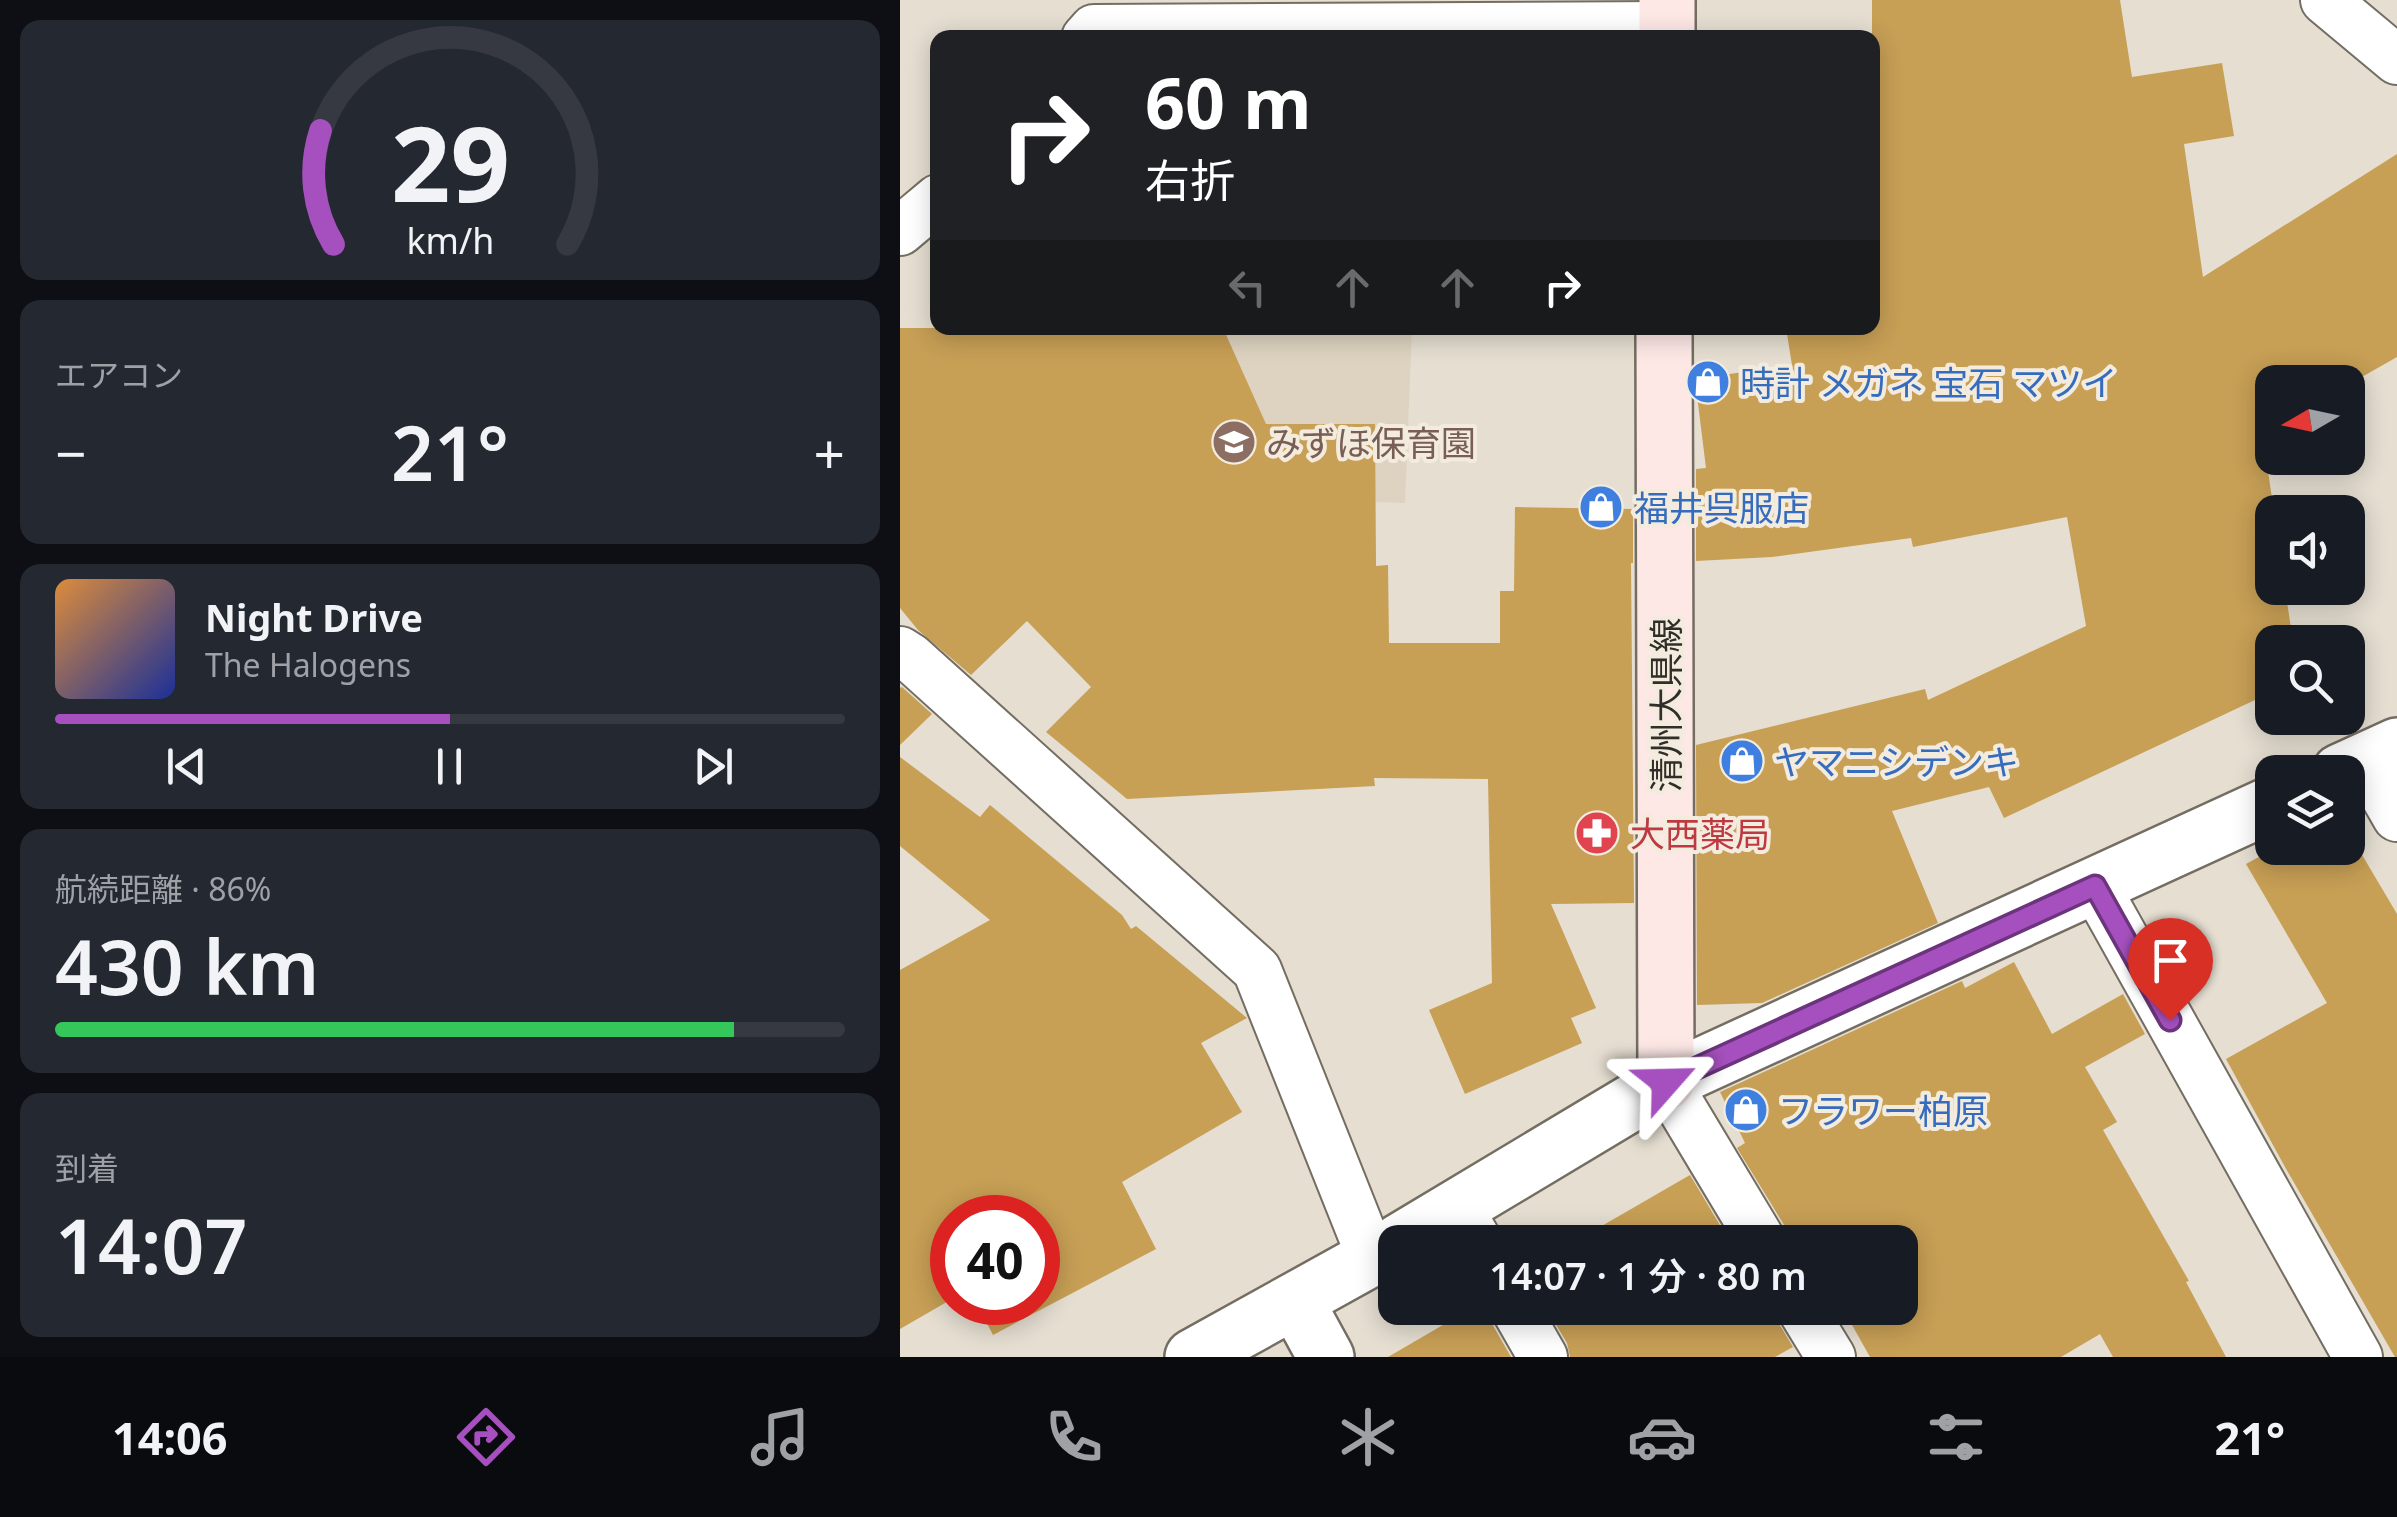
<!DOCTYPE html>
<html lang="ja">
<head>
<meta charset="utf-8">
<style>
  :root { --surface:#171b24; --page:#242831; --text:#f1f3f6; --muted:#9ea1a6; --line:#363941; --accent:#a550be }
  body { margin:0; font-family:"Noto Sans","Noto Sans JP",sans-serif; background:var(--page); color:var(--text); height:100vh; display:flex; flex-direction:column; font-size:38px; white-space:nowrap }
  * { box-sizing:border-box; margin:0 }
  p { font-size:32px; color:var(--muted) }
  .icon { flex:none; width:55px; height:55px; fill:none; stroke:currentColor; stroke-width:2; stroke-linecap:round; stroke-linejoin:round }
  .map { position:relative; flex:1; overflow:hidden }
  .side { display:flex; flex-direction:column; gap:20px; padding:20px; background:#0d0f14; width:900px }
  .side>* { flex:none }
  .banner { position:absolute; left:30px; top:30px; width:950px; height:305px; border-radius:20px; box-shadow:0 5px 25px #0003; background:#202124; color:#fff; overflow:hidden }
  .needle { width:65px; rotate:261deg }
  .fabs { position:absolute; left:1355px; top:365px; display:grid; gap:20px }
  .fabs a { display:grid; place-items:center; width:110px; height:110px; border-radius:20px; background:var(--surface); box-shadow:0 5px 25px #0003; font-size:50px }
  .speed { position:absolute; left:30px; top:1195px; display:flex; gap:20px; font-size:50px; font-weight:700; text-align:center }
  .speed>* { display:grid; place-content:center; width:130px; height:130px; border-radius:50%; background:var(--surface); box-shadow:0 5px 25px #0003; line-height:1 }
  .speed .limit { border:15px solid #d22; background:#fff; color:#111 }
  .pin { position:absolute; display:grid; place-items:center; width:85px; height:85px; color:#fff; margin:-102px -42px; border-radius:50% 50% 50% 0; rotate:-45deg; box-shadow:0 0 10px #0007 }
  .pin .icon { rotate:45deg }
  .me { position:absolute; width:110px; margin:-55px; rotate:65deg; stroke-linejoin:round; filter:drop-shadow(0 0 8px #0008) }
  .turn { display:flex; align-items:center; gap:35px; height:210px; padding:0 50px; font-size:45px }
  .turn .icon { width:130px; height:130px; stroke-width:2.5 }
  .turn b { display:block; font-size:70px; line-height:85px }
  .lanes { display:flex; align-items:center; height:95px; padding:0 50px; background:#0003; justify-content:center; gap:50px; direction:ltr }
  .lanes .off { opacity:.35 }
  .big { font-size:75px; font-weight:600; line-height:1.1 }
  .side .card { flex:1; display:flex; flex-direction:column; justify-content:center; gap:15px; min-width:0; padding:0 35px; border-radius:20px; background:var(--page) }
  .side .dial { align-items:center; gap:0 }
  .dial svg { height:260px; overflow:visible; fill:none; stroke:var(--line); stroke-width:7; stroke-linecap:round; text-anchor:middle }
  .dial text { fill:var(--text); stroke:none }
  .song { display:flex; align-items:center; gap:30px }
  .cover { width:120px; height:120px; border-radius:15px; background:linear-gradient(135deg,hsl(30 70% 55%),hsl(230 70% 35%)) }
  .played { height:10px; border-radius:5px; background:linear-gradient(90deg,var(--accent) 50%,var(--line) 50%) }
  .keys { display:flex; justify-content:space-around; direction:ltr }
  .heat { display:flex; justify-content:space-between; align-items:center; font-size:55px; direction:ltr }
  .charge { height:15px; border-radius:8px; background:linear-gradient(90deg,#34c759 86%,var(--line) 0) }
  .trip { position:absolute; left:478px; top:1225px; width:540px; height:100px; border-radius:20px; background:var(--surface); box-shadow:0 5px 25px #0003; font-weight:600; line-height:100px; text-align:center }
  .tab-bar { display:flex; height:160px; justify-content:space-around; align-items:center; background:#090b0e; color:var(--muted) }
  .tab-bar .icon { width:70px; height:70px }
  .tab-bar .current { color:var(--accent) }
  .tab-bar b { font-size:45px; color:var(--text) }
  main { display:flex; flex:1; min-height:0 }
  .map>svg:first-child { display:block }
  .built { fill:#ded3c0 }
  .building { fill:#c79f55 }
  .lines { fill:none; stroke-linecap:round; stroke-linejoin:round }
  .minor-casing { stroke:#746d62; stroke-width:52 }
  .tertiary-casing { stroke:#746d62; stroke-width:60 }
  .secondary-casing { stroke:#746d62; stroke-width:60 }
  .minor { stroke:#fff; stroke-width:48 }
  .tertiary { stroke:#fff; stroke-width:55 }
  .secondary { stroke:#fde8e6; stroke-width:55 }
  .route-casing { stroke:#6b347c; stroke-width:25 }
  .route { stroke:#a550be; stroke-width:18 }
  .labels { text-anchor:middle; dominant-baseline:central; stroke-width:8; stroke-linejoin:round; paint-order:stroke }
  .shop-label { font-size:35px; fill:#366cbe; stroke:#f2ebde; text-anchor:start }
  .education-label { font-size:35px; fill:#785e54; stroke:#f2ebde; text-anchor:start }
  .street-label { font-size:35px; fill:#312e29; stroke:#f2ebde }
  .health-label { font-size:35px; fill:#be3a42; stroke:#f2ebde; text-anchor:start }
</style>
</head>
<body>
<main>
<section class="side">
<div class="card dial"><svg viewBox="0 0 100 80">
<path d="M14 69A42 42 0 1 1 86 69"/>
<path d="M14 69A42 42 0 0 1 10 34" stroke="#a550be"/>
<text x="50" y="56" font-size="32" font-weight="700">29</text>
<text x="50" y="72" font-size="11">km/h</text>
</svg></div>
<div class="card"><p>エアコン</p>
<div class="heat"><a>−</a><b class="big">21°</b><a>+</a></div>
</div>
<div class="card">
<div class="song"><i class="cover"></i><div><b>Night Drive</b><p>The Halogens</p></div></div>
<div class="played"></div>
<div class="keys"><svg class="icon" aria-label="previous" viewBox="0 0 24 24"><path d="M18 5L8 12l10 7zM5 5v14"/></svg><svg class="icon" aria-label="pause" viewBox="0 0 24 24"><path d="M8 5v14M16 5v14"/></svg><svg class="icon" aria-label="next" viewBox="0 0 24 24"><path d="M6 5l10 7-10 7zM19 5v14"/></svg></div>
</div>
<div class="card"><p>航続距離 · 86%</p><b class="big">430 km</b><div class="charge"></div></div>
<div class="card"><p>到着</p><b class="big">14:07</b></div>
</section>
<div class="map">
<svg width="1497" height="1357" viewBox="0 0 1497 1357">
  <rect width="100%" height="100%" fill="#e5ded1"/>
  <path class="built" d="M243,328H512L505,503L306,496Z"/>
  <path class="building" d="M972,0H1220L1232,77L1322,63L1334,136L1284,144L1303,277L1497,154V357L1453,382H1355L1374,512L1372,588H1385L1393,642H1372V692L1104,818L1089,787L992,811L1038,923L862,1003L797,1005L796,745L1025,689L1028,700L1186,626L1167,517L1013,547L1011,538L872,557L796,561V469L806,468L795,379L892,365L886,328H972Z
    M0,328H323L366,424H475L476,566L488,565L489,643H600V591H614L615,507L733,509V563H731L734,903L651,904L696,1008L671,1018L682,1043L565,1094L529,1010L592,983L588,779L474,778L475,786L227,799L146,732L191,687L127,621L71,675L18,630L0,608Z
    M2,687L32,714L0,745V688Z
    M0,757L80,817L90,805L222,915L231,929L236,926L347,1018L301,1043L342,1112L222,1182L256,1249L93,1335L76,1302H138V1218H52V1299L0,1329V970L90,920L0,846Z
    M1375,848H1458L1497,914V1357H1495L1385,1167L1326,1059L1427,1003L1346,864Z
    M1114,962L1152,1034L1223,994L1245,1034L1185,1067L1217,1122L1203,1130L1289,1281L1286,1282L1326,1357H1213L1200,1334L1161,1357H970L947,1316L941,1320L933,1308H1000V1242H889L886,1228L837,1148L845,1143L820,1092L1062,981L1065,988Z
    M790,1175L830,1242H674Z
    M572,1308H588L591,1322L611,1357H488Z
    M646,1308H874L878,1322L893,1347L875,1357H670L667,1343Z"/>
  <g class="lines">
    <defs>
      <path id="minor" d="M1425,0L1497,60
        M186,38L194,29L767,26
        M0,231L38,199
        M0,651L11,658L357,970L472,1259
        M1465,761L1497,817
        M1195,886L1458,1357
        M766,1082L862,1242
        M558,1208L578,1242
        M615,1308L643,1357
        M901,1308L931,1357"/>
      <path id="tertiary" d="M1440,772L1497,746
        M499,1242L766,1082L1372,804
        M396,1302L426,1357
        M293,1357L495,1245"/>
      <path id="secondary" d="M767,38V0
        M764,328L766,1082"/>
    </defs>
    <use href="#minor" class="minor-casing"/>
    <use href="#tertiary" class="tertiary-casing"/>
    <use href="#secondary" class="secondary-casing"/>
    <use href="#minor" class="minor"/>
    <use href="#tertiary" class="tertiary"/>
    <use href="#secondary" class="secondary"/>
  </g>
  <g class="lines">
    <defs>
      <path id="route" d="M766,1082L1195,886L1270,1020"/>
    </defs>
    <use href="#route" class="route-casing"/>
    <use href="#route" class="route"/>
  </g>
  <defs>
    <symbol id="shop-disc" viewBox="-11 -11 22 22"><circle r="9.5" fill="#3f7fe0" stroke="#f2ebde"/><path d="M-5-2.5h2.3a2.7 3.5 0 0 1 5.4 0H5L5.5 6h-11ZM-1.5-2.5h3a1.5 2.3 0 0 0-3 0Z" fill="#fff"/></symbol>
    <symbol id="school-disc" viewBox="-11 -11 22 22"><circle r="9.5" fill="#8d6e63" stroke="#f2ebde"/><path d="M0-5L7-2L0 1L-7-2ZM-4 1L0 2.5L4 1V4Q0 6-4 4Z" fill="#fff"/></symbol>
    <symbol id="pharmacy-disc" viewBox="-11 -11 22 22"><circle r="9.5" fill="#e0444e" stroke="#f2ebde"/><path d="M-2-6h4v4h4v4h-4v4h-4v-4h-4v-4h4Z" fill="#fff"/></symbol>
  </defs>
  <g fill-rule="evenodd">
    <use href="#shop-disc" x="783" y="357" width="50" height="50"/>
    <use href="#school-disc" x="309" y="417" width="50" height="50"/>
    <use href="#shop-disc" x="676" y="482" width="50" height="50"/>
    <use href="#shop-disc" x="817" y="736" width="50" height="50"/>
    <use href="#pharmacy-disc" x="672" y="808" width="50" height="50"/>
    <use href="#shop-disc" x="821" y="1085" width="50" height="50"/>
  </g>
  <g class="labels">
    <g class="shop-label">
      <text x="840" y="382">時計 メガネ 宝石 マツイ</text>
      <text x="734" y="507">福井呉服店</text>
      <text x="874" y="761">ヤマニシデンキ</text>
      <text x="878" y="1110">フラワー柏原</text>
    </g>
    <g class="education-label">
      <text x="366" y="442">みずほ保育園</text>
    </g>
    <g class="street-label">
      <text transform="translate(765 705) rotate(-90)">清州大県線</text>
    </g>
    <g class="health-label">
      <text x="730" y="833">大西薬局</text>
    </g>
  </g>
</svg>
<div class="fabs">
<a><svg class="needle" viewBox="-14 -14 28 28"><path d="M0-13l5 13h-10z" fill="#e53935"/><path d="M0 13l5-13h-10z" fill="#9ea1a6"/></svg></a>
<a><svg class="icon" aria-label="sound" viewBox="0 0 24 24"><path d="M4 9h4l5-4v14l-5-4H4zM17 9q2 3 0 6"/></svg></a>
<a><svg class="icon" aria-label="search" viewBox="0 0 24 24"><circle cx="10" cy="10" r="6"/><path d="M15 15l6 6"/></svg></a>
<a><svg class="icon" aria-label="layers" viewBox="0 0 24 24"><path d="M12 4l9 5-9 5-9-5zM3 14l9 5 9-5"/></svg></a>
</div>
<div class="speed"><div class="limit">40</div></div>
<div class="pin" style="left:1270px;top:1020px;background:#d93025"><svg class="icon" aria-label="arrive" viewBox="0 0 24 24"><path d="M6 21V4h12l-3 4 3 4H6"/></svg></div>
<svg class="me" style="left:766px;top:1082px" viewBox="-20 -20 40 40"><path d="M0-17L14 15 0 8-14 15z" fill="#a550be" stroke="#fff" stroke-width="4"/></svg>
<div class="trip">14:07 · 1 分 · 80 m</div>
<div class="banner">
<div class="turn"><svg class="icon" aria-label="right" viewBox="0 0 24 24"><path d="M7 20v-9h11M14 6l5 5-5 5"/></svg><div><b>60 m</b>右折</div></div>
<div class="lanes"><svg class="icon off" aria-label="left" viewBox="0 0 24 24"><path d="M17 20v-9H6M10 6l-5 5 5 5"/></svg><svg class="icon off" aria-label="ahead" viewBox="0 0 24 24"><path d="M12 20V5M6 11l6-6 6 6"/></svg><svg class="icon off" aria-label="ahead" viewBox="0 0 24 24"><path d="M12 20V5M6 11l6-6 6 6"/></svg><svg class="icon" aria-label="right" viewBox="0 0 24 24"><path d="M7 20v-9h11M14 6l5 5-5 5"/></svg></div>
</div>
</div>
</main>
<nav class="tab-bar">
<b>14:06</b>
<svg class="icon current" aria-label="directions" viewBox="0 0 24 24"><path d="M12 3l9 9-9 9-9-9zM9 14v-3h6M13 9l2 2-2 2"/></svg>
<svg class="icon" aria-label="music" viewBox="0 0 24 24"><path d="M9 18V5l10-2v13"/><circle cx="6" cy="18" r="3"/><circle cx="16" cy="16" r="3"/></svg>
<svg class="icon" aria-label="phone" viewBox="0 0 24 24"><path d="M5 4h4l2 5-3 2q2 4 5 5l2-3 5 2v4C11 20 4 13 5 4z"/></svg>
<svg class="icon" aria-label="climate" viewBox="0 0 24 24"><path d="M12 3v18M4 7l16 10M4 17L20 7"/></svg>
<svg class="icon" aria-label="car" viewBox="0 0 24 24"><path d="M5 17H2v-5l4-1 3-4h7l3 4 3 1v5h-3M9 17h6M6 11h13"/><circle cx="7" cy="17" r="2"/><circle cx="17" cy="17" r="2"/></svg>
<svg class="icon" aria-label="filters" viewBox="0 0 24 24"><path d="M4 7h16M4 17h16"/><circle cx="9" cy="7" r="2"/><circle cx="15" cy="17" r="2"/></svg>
<b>21°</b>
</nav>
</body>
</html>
